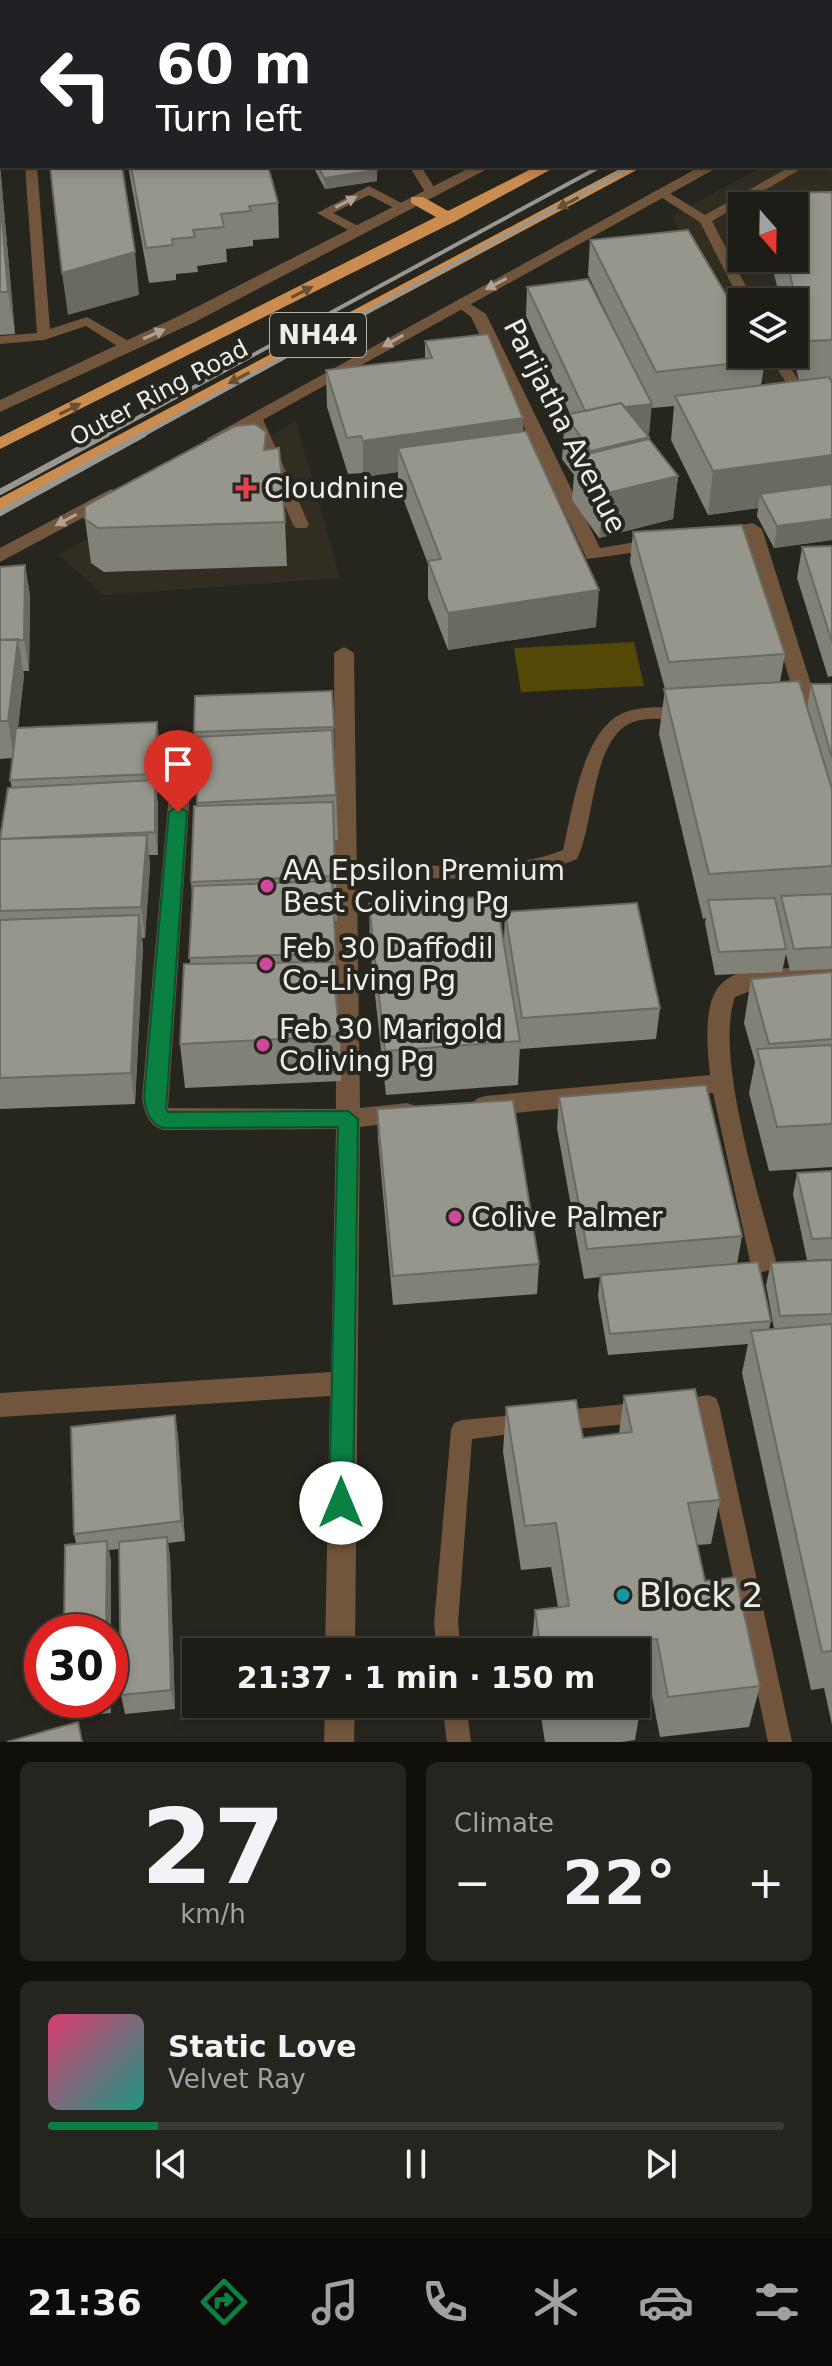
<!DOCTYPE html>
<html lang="en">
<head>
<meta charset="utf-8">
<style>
  :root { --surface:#1d1c16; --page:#25251f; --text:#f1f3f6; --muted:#a0a1a1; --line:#3b3a35; --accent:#0b8043 }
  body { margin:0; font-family:"DejaVu Sans",sans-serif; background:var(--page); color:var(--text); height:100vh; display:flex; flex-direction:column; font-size:30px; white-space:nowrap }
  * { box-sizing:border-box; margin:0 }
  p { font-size:26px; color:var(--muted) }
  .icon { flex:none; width:44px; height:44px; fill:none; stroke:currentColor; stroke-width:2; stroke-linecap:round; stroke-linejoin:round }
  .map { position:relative; height:1742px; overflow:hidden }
  .panel { display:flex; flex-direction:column; gap:20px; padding:20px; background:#100f0c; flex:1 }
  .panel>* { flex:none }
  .top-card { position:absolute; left:0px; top:0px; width:832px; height:168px; box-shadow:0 4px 12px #0003,0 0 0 2px var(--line); background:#202124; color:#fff; overflow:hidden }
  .needle { width:52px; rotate:160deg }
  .controls { position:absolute; left:728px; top:192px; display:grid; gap:16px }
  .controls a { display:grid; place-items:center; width:80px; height:80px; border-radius:0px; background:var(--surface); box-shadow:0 4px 12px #0003,0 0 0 2px var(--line); font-size:40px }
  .speed { position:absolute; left:24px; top:1614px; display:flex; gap:16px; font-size:40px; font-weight:700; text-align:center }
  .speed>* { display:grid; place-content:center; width:104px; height:104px; border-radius:50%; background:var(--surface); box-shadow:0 4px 12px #0003,0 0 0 2px var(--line); line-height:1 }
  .speed .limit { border:12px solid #d22; background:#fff; color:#111 }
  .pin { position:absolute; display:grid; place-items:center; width:68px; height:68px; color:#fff; margin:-82px -34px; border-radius:50% 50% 50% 0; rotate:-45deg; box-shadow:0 0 8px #0007 }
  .pin .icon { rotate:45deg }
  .me { position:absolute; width:88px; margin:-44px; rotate:0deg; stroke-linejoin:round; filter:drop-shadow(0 0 6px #0008) }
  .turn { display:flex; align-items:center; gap:28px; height:168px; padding:0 24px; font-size:36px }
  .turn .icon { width:104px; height:104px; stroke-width:2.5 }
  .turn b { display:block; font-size:56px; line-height:68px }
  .big { font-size:60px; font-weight:800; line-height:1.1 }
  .panel .tile { flex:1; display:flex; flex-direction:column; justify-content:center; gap:12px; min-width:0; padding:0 28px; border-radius:12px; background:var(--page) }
  .panel .dial { align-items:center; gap:0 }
  .dial b { font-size:104px; line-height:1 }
  .song { display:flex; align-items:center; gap:24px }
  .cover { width:96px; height:96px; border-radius:12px; background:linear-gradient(135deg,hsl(340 70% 55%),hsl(170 70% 35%)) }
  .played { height:8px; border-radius:4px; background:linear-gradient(90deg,var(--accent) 15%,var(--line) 15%) }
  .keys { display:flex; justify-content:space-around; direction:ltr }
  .heat { display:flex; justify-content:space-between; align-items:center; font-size:44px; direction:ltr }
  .panel .tiles { flex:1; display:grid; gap:20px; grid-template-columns:1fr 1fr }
  .tile:last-child { grid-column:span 2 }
  .trip { position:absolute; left:182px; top:1638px; width:468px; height:80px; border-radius:0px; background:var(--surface); box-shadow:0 4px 12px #0003,0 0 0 2px var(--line); font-weight:800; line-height:80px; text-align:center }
  .tab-bar { display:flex; height:128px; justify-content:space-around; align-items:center; background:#0c0b09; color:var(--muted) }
  .tab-bar .icon { width:56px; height:56px }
  .tab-bar .active { color:var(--accent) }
  .tab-bar b { font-size:36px; color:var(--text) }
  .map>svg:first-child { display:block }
  .built { fill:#312e21; fill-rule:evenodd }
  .green { fill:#534807 }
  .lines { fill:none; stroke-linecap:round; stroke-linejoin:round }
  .service { fill:#71553c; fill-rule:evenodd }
  .minor { fill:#71553c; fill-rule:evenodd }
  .tertiary { fill:#71553c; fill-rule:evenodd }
  .trunk { fill:#cb8c4f; fill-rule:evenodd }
  .rail-far1 { stroke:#979690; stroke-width:4 }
  .rail { stroke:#979690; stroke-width:6 }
  .wall { fill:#828178 }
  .shaded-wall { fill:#6a6962 }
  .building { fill:#97968c; stroke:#6a6962; stroke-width:2 }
  .oneway { fill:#b0a192 }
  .oneway2 { fill:#694f32 }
  .route { fill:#0b8043; stroke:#07532c; stroke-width:2 }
  .health-dot { fill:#e0444e; stroke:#27261e; stroke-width:3 }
  .hotel-dot { fill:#d1479c; stroke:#27261e; stroke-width:3 }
  .culture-dot { fill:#0f9aa8; stroke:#27261e; stroke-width:3 }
  .labels { text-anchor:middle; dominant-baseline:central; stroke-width:8; stroke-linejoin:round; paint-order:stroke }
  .far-street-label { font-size:24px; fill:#eeede8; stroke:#27261e }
  .shield { fill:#27261e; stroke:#b2b1ab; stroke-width:2 }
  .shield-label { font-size:26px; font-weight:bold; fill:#eeede8 }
  .street-label { font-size:28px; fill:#eeede8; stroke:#27261e }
  .poi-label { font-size:28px; fill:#eeede8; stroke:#27261e; text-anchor:start }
  .near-poi-label { font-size:34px; fill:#eeede8; stroke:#27261e; text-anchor:start }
</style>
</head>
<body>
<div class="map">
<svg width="832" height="1742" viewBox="0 0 832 1742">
  <rect width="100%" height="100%" fill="#27261e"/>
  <path class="built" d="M832,128V421L788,424L749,354H794V302H742V341L672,216L763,166H830ZM742,206H794V258H742Z
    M296,421L340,578L104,595L59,555Z"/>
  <path class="green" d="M634,642L644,686L521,692L514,648Z"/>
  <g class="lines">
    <path class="service" d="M0,107L2,108V117L0,116Z
      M832,143V152L830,153V144Z
      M25,166H37L50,329L87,317L132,343V349H122L86,326L44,340L0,344V336L37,333Z
      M409,166H421L437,192L435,195H427Z
      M791,166H806L712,221L754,302H742V305L700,222L656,194L666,191L705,215Z
      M369,186L409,207L398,210L369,195L333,213L362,228V234L357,235L317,213Z
      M768,354H782L802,386L832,397V406L792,392Z
      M255,413L262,417L309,525L306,528H296L293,525L248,417Z
      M684,707L690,709L692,713L690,717C672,722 651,715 633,722C591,738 595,824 577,859C507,888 421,876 346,876L337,870L346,864C408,863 506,874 563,850C572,812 582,733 621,714C640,705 664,708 684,707Z
      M708,1395L716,1398L719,1405L792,1742H768L699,1416L675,1419L667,1416L664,1409L667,1402Z
      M646,1402L654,1405L657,1412L654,1419L646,1422L556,1431L548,1428L545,1421L548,1414L556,1411Z
      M526,1414L534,1417L537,1424L534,1431L472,1439L458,1623L461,1652H437L434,1623L451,1430L454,1423L462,1420Z
      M442,1704H466L471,1742H447Z"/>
    <path class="minor" d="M779,0H797L799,2H781Z
      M461,298L486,314L600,548L660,538L669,544L667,548L587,559L471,317L453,303Z
      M753,523L762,529L815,697L832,696V710L807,711L797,704L746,536L714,541L705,535L714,529Z
      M344,647L354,653L360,1108L407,1103L416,1106L419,1113L416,1120L360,1127L355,1652H325L330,1396L0,1417V1393L331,1372L336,1129L163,1130C148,1125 144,1112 142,1097L173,749L183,742L193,749L168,1108L336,1109L334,653Z
      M832,968V986L760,987L735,997C714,1056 760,1198 776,1261L772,1269L763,1272L754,1269L750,1261L713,1093L485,1116L476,1113L473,1106L476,1099L485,1096L710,1075C697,958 732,969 832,968Z
      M325,1704H355L354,1742H324Z"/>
    <path class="tertiary" d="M473,166H493L195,322L0,412V400L183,314Z
      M701,166H720L221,443L215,444L206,439Z
      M111,489L118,491V499L0,562V548Z"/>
    <path class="trunk" d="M830,14H832L830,23Z
      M537,166H557L456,221L0,449V437L436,217L411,203V197H423L448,211Z
      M625,166H644L0,511V498Z"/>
    <path class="rail-far1" d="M104,436L601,166
      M141,436L632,166"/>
    <path class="rail" d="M0,492L107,434
      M0,513L144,434"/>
  </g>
  <path class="wall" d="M0,0H31V2H2V49H0Z
    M0,165L15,334L0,335Z
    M128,166H268L278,203L279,238L253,240V246L226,249L227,262L197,266L198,272L176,274V280L149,283Z
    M314,166H374L377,170V181L325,189L315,170Z
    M832,192V540L774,548L757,516L758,508L708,515L671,440L674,406L652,408L651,406L649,434H646L648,439L678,476L673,519L599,538L572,500L574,475L562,459L565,415L570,414L526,316L527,287L625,351L588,275L590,240L765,360L761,386L799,381L793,354L794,302H781L770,258H794V206H768L770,193Z
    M425,341L523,418V431L596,627L448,650L428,598V564L398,485V472L363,477L362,473L348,474L327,407L326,370L425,359Z
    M267,449L285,522L287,566L104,572L91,563L85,519Z
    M633,532L785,654L780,682L807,708L811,684H832V969L790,971L786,954L782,972L715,975L705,923L706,918L703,919L659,734L665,689L630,562Z
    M832,546V676L828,677L797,578L802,547Z
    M25,565L30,596L29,671H23L24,676L18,728L160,745L157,797L158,855H149L150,866L145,938H142L143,946L135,1104L0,1109V839L12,788L10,780L13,758L0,759V567Z
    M332,691L338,840H335L337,921H334L337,997H336L340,1036L341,1081L185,1088L180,1044L190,964L192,895L191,882L197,806L196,753L194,732Z
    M369,904L504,941L505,912L660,1008L656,1039L520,1049V1045L518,1085L386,1095L370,949Z
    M832,972V1167L769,1171L749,1093L755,1062L744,1023L751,979Z
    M559,1097L742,1236L737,1264L771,1321L769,1329H774L766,1285L771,1263L832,1260V1725L824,1688L811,1690L742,1373L748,1344L608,1355L598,1296L600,1277L584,1279L557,1128Z
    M377,1109L539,1264L537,1294L393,1305L378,1139Z
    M832,1171V1259L807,1260L793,1194L797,1173Z
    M624,1396L720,1500L711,1544L697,1545L705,1581L760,1686L749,1727L660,1737L649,1681L638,1682L642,1700L635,1740L622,1742H545L539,1704H636V1652H531L535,1610L558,1607L551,1567L521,1570L503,1452L506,1407L583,1438L619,1434Z
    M175,1415L178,1436L185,1541L168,1543L170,1557L175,1709L125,1714L121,1695L119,1549L109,1550L111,1561V1713L68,1717L63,1700H110L74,1534Z"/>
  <path class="shaded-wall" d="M162,0H290V2H162Z
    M396,0H609L590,2H375Z
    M654,0H703L702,2H654Z
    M0,165L15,334L8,292L0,195Z
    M377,170V181L325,189L324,178Z
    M135,252L139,295L68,315L62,273Z
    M652,404L649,434L584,442L586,412Z
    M523,418L522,455L398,448V472L363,477V441Z
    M649,437L645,481L589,476L591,451Z
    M832,455V498L760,494L758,508L708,515L713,471Z
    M678,476L673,519L599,538L603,494Z
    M832,519V540L774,548L777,526Z
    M25,565L30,596L29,671L24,640Z
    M599,590L596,627L448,650V613Z
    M18,639L24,676L14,758L8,721Z
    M157,722L160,745L157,797L155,774Z
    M155,780L158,803V855L155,832Z
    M147,835L150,866L145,938L141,907Z
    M139,915L143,946L135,1104L131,1073Z
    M175,1415L178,1436L185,1541L181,1521Z
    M167,1537L170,1557L175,1709L171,1690Z
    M107,1541L111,1561V1713L108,1700H110V1632H106Z"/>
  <path class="building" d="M0,0H27L26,2H2Z
    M292,0H396L375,2H293Z
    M50,166H122L135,252L62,273Z
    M131,166H268L278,203L249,206L251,211L221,214L224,227L193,230L195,237L172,239L173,245L146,248Z
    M318,166H374L377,170L324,178Z
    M832,192V340L806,341L786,258H794V206H773L770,193Z
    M0,195L8,292H0Z
    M688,230L742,322V354H761L765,360L656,372L590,240Z
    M588,279L652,404L625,407L621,403L585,411L527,287Z
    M488,334L523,418L363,441L361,436L347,438L326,370L432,358L425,341Z
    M829,377L832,382V455L713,471L675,396Z
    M621,403L649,437L591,451L565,415Z
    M255,424L266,432L264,450L279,448L285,522L98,528L85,519V506L235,426Z
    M526,431L599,590L448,613L428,561L441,559L398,448Z
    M649,439L678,476L603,494L575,457Z
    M832,484V519L777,526L760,494Z
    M742,525L785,654L669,662L633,532Z
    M832,546V642L802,547Z
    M25,565L24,640H0V567Z
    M18,639L8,721H0V640Z
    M799,681L832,789V866L709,874L664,689Z
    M811,684H832V758Z
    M332,691L334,727L194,732L195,696Z
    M157,722L155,774L10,780L16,728Z
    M332,730L336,795L197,803L196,737Z
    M155,780V832L0,839L8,788Z
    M333,802L335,876L191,882L194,806Z
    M147,835L141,907L0,911V839Z
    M332,881L336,953L189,958L193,886Z
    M832,894V947L794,949L781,896Z
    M496,896L520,1041L385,1051L369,904Z
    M775,898L786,949L719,952L708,900Z
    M637,903L660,1008L522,1018L505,912Z
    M139,915L131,1073L0,1078V920Z
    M332,962L340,1036L180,1044L184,964Z
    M832,972V1039L769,1044L751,979Z
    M832,1045V1124L777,1127L757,1049Z
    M706,1085L742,1236L587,1249L559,1097Z
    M513,1100L539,1264L393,1276L377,1109Z
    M832,1171V1238L812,1239L797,1173Z
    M832,1260V1314L780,1316L771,1263Z
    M758,1262L771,1321L610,1334L600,1275Z
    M832,1324V1651L822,1652L751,1331Z
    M695,1389L720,1500L688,1503L705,1581L736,1577L760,1686L668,1697L657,1639L631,1642L633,1652H541L535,1610L569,1606L556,1523L525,1526L506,1407L576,1400L583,1438L632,1432L624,1396Z
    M175,1415L181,1521L74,1534L71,1427Z
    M167,1537L171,1690L121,1695L119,1542Z
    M107,1541L106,1632H64L65,1545Z
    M636,1669L642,1700H636Z
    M549,1704H604L550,1710Z
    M78,1722L82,1742H7Z"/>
  <defs><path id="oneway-solid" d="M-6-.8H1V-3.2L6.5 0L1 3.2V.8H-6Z" transform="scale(2)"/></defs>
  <g class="oneway">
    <use href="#oneway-solid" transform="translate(346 202) rotate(-27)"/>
    <use href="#oneway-solid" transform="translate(496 284) rotate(152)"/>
    <use href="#oneway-solid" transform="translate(154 334) rotate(-24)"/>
    <use href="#oneway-solid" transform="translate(393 341) rotate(151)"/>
    <use href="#oneway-solid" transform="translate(66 520) rotate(152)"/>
  </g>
  <g class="oneway2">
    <use href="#oneway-solid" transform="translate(568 203) rotate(152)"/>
    <use href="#oneway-solid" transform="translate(302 292) rotate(-27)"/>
    <use href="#oneway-solid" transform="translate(239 378) rotate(152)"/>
    <use href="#oneway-solid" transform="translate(70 409) rotate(-27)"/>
  </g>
  <path class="route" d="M178,806L187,812L166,1109L168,1112L348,1111L358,1119L353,1503L349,1510L341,1513L333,1510L329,1503L338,1127L163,1128C149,1123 146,1111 144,1097L169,812Z"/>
  <path class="health-dot" d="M242 476h8v8h8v8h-8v8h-8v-8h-8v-8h8z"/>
  <g class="hotel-dot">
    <circle cx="267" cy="886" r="8"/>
    <circle cx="266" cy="964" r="8"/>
    <circle cx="263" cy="1045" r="8"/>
    <circle cx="455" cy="1217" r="8"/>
  </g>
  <circle class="culture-dot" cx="623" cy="1595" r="8"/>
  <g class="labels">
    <g class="far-street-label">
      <text transform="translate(159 393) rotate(-28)">Outer Ring Road</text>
    </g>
    <rect class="shield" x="270" y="313" width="96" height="44" rx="6"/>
    <g class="shield-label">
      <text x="318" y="335">NH44</text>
    </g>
    <g class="street-label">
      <text transform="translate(565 426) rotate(63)">Parijatha Avenue</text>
    </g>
    <g class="poi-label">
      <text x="264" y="488">Cloudnine</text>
      <text x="283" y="870">AA Epsilon Premium<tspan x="283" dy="32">Best Coliving Pg</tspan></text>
      <text x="282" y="948">Feb 30 Daffodil<tspan x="282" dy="32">Co-Living Pg</tspan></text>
      <text x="279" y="1029">Feb 30 Marigold<tspan x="279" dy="32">Coliving Pg</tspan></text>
      <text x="471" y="1217">Colive Palmer</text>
    </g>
    <g class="near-poi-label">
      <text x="639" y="1595">Block 2</text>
    </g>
  </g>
</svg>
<div class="controls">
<a><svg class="needle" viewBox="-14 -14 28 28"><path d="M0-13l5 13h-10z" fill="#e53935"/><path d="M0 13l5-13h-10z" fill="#a0a1a1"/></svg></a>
<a><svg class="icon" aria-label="layers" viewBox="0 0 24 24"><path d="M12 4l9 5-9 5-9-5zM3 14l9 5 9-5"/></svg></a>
</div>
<div class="speed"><div class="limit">30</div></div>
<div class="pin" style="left:178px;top:812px;background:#d93025"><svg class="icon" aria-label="arrive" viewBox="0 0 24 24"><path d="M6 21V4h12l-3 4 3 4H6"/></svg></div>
<svg class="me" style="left:341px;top:1503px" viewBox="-20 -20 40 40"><circle r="19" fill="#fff"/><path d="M0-13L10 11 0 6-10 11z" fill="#0b8043"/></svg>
<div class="trip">21:37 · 1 min · 150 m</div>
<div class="top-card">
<div class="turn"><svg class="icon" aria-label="left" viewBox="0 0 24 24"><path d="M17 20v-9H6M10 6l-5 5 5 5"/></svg><div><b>60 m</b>Turn left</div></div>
</div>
</div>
<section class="panel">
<div class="tiles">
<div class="tile dial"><b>27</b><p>km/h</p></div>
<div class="tile"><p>Climate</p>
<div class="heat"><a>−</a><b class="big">22°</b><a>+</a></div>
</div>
<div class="tile">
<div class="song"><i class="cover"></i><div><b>Static Love</b><p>Velvet Ray</p></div></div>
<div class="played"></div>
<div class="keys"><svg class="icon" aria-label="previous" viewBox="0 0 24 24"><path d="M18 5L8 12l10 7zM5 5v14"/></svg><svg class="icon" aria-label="pause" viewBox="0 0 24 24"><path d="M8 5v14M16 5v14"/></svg><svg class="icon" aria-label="next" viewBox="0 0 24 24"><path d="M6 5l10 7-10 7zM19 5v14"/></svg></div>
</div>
</div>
</section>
<nav class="tab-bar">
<b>21:36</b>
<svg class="icon active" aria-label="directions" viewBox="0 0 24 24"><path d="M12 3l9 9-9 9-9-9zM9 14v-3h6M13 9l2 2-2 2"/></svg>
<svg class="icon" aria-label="music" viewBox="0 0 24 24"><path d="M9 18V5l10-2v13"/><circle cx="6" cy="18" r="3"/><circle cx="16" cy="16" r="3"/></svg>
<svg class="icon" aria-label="phone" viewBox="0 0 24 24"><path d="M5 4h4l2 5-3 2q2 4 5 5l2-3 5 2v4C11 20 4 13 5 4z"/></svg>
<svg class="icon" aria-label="climate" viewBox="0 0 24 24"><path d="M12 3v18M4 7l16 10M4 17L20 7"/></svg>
<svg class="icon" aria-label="car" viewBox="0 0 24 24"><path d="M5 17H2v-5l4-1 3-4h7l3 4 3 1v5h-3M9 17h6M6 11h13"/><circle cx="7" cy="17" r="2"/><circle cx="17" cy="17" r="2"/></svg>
<svg class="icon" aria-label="filters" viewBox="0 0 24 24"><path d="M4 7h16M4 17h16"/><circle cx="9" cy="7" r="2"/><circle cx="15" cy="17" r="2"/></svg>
</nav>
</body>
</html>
